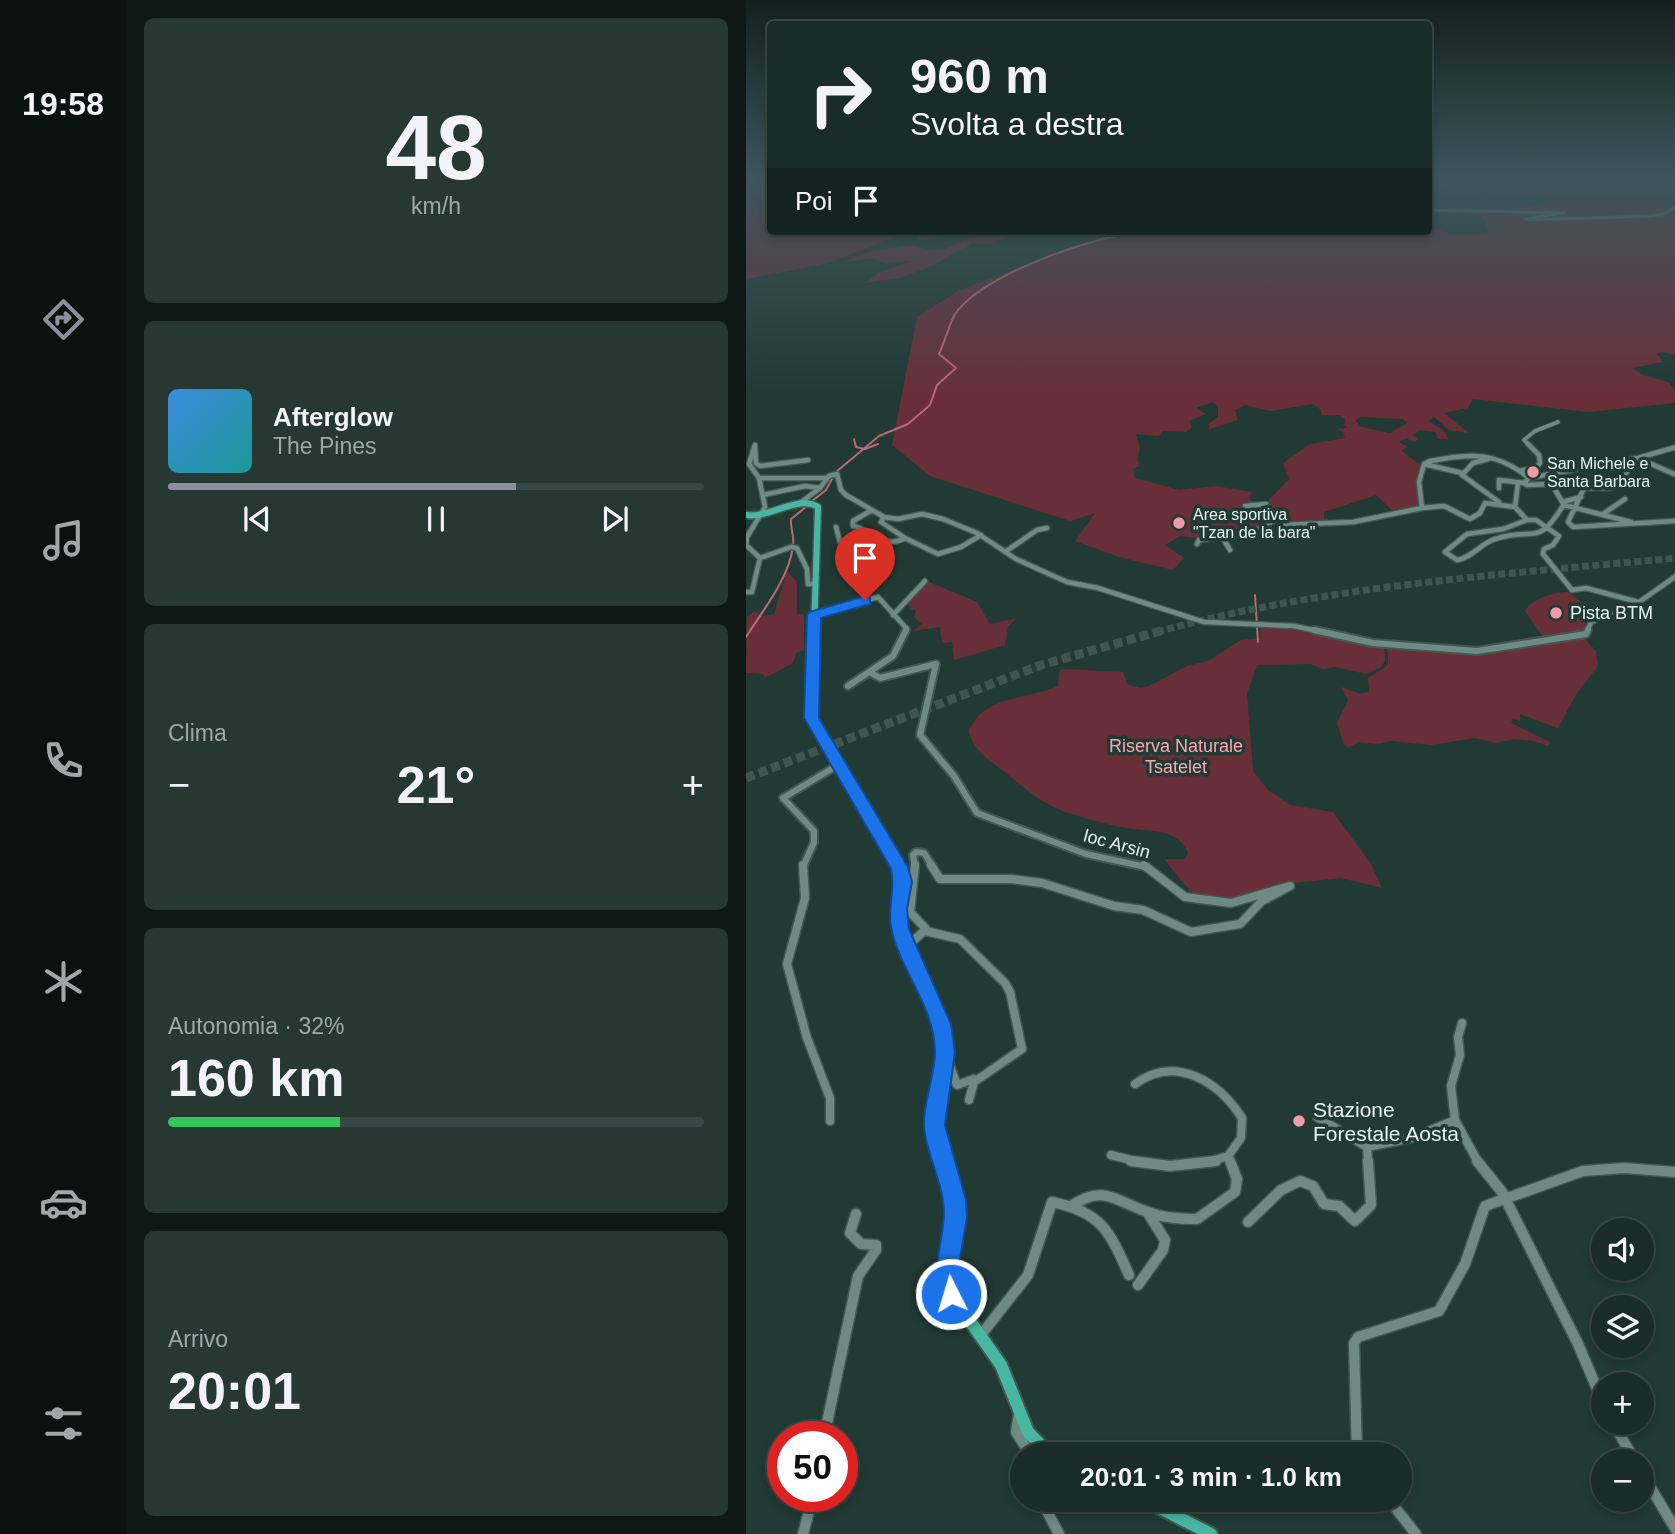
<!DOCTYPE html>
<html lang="it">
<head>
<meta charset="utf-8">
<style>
  :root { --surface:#1a2c27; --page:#273833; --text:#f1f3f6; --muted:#9fa7a7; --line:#384844; --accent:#8c9099 }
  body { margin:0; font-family:Arial,sans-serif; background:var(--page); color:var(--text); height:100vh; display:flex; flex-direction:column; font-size:26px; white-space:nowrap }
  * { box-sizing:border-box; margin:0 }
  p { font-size:23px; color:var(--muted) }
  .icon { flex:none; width:38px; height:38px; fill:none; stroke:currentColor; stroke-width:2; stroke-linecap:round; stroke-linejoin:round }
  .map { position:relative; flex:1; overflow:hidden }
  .details { display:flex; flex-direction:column; gap:18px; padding:18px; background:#0e1815; width:620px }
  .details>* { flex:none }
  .guide { position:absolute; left:21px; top:21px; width:665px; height:214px; border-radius:7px; box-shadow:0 4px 10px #0003,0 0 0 2px var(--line); background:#1a2c27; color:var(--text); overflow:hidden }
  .fabs { position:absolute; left:845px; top:1218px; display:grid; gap:14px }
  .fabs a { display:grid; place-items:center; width:63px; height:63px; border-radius:50%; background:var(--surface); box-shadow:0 4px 10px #0003,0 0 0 2px var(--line); font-size:35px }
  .speed { position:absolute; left:21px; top:1421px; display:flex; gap:14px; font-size:35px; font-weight:700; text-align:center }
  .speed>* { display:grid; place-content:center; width:91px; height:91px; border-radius:50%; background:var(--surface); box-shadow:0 4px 10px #0003,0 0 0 2px var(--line); line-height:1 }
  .speed .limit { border:10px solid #d22; background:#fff; color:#111 }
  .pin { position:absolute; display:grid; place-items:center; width:60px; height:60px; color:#fff; margin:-72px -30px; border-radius:50% 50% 50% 0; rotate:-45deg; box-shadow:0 0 7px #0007 }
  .pin .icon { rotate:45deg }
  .me { position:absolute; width:77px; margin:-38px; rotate:355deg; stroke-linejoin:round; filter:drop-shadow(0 0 5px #0008) }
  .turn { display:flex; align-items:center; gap:24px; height:147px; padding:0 28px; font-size:32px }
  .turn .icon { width:91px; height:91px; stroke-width:2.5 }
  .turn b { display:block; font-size:49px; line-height:60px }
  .then { display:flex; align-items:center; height:66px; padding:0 28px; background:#0003; gap:14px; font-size:26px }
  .big { font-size:52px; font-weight:700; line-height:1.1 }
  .details .tile { flex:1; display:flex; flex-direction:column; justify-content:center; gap:10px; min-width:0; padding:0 24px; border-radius:10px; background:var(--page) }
  .details .dial { align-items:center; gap:0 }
  .dial b { font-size:91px; line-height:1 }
  .song { display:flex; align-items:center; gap:21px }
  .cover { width:84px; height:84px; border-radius:10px; background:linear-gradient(135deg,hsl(210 70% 55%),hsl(180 70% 35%)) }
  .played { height:7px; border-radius:4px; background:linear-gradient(90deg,var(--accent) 65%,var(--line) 65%) }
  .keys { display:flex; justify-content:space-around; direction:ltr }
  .heat { display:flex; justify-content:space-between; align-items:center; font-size:38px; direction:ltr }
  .charge { height:10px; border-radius:5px; background:linear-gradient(90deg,#34c759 32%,var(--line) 0) }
  .trip { position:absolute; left:264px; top:1442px; width:402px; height:70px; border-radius:35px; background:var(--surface); box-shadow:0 4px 10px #0003,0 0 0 2px var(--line); font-weight:700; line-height:70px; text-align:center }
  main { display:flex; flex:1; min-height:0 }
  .dock { display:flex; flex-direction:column; width:126px; justify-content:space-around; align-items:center; background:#0a1210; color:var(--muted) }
  .dock .icon { width:49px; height:49px }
  .dock .active { color:var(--accent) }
  .dock b { font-size:32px; color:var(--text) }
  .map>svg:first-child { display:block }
  .green { fill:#682f3b; fill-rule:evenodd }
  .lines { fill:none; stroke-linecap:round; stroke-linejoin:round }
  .stream { stroke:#b86978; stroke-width:2 }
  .highway-tunnel-far1 { stroke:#3f5650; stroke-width:7; stroke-dasharray:7 3.5; stroke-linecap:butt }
  .highway-tunnel { stroke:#3f5650; stroke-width:9; stroke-dasharray:9 4.5; stroke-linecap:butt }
  .minor-far5-casing { stroke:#415853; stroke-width:4.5 }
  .minor-far4-casing { stroke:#415853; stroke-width:5 }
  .minor-far3-casing { stroke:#415853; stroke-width:7 }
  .minor-far2-casing { stroke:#415853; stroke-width:10 }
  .minor-far1-casing { stroke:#415853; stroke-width:11 }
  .minor-casing { stroke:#415853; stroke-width:13 }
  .major-far3-casing { stroke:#415853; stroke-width:9 }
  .major-far2-casing { stroke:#415853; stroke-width:11 }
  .major-far1-casing { stroke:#415853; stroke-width:13 }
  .major-casing { stroke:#415853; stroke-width:16 }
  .minor-far5 { stroke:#6f8a83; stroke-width:2.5 }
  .minor-far4 { stroke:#6f8a83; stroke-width:3.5 }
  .minor-far3 { stroke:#6f8a83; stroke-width:4.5 }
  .minor-far2 { stroke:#6f8a83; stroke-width:6 }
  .minor-far1 { stroke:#6f8a83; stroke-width:8 }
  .minor { stroke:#6f8a83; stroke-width:10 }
  .major-far3 { stroke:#47b7a2; stroke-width:6 }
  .major-far2 { stroke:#47b7a2; stroke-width:8 }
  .major-far1 { stroke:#47b7a2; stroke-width:10 }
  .major { stroke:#47b7a2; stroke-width:12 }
  .route { fill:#1a73e8; stroke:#114b97; stroke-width:2 }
  .poi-dot { fill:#f39aaa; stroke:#223a34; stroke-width:2.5 }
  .labels { text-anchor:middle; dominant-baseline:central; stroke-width:7; stroke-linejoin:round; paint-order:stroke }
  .far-poi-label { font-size:16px; fill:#e4f3ef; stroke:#223a34; text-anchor:start }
  .poi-label { font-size:18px; fill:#e4f3ef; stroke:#223a34; text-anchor:start }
  .park-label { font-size:18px; fill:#fca4b4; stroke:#223a34 }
  .street-label { font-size:18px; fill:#e4f3ef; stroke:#223a34 }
  .near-poi-label { font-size:21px; fill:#e4f3ef; stroke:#223a34; text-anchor:start }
</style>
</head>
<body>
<main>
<nav class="dock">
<b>19:58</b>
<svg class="icon active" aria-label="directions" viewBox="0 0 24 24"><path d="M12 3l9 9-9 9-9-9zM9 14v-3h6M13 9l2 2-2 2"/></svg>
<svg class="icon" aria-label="music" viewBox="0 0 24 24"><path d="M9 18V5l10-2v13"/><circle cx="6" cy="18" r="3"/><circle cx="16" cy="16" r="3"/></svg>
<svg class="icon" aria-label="phone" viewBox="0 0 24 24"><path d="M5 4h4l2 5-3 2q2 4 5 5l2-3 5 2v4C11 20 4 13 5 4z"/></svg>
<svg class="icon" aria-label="climate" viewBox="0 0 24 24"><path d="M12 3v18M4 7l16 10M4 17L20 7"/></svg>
<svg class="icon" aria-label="car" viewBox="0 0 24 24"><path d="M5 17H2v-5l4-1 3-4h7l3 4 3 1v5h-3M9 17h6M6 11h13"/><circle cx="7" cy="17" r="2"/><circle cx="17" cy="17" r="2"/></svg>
<svg class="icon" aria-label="filters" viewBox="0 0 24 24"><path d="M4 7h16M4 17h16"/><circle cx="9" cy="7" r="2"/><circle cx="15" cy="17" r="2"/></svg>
</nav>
<section class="details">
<div class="tile dial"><b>48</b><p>km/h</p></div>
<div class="tile">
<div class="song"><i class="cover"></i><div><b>Afterglow</b><p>The Pines</p></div></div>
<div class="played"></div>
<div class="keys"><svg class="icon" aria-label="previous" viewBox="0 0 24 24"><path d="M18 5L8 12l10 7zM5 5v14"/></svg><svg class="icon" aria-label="pause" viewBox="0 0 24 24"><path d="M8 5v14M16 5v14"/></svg><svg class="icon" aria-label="next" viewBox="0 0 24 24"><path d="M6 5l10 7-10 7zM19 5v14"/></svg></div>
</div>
<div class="tile"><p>Clima</p>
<div class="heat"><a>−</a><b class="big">21°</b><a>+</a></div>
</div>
<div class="tile"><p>Autonomia · 32%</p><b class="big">160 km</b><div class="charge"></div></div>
<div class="tile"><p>Arrivo</p><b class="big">20:01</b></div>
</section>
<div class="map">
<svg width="930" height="1534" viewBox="0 0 930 1534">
  <rect width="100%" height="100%" fill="#223a34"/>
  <path class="green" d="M0,179H24V231L274,233L242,244L226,243L188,265L154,278L119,283L133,273L164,261L140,264L128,258L95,263L122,252L164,245L184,250L200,249L232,234L173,240L169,235H154L82,263L0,279Z
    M683,179H929V355L915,352L911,354L917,362L886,368L897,375L922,382L929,390V403L842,412L727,399L722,408L698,413L723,433L703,430L688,417L682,421L697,430L703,439H692L689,432L674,430L666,435L672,439L669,442L661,438L653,442L662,447L655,451L675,465L671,485L675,506L651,515L630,495L578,512V523C547,526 540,530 520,503L543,479L537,463L564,444L599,438L597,432L591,429L602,428L598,425L599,420L593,415H576L575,410L567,404L525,411L499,405L489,410L492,420L464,429L462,424L472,417V407L467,402L450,408L460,414L443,421L446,427L440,432L416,431L413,436L390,434L394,448L391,460L394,466L387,469L389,478L433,490L470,486L506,492L503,499L518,508L525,521C500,541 464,540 434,536L419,545L438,558L427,570L373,557L329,541L349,513L324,521L184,476L146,445L171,317L212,291L344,241L392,231H682L683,225L706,235L744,234L734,213L806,203L785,193L683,191ZM615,417L657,419L661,423L644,433L615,427L609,420Z
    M41,571L51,582V614H58V650L50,653L47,663L19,678L17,674L0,673L1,617L9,611L16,616L28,614Z
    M183,582L231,602L244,624L270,618L262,627L259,645L208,660L206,642L196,643L194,627L167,631L176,624L168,617L170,611L165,609L161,602Z
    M822,592C837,601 844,615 838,632L825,637H797L779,611C786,599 808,592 822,592Z
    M515,626L560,630L638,646L639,661L635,667L620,674L589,667L577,669L564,664L511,665L501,694L507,771L522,790L544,805L587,812L625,864L636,888L595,878L547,883L485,902L449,897L418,859H439L442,853C432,827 402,832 381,828C364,825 345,820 329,815C303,808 284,793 265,777C249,763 226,753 223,730C240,694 281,700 312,686L313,672L316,669L377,672L382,685L395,688L403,686L441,666L462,661L495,640L514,638Z
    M838,638L850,651L852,666L831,693L812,728L774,714V721L767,719L765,723L804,742L802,746L788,741L768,739L750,743L729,738L685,745L645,741L633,744L613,742L603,747L598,745L591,723L602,700L595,687L615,694L623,691L622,678L642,665V647L723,652Z"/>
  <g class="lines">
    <path class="stream" d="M108,439L110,447L119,449L132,444
      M90,472L133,436L162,424L184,405L191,385L210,368L193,354C198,343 204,323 209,314C235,278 315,250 357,239C371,235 386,235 400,231
      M66,501L80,490L87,477
      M509,595L512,642
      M0,637C17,610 42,580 47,547C49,538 44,528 45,519L60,507"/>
    <path class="highway-tunnel-far1" d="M411,632C576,586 760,574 930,558"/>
    <path class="highway-tunnel" d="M0,778L295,665L418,630"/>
    <defs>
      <path id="minor-far5" d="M682,210L818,213L779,219L783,220L905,216L918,214L930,207"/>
      <path id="minor-far4" d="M784,446L778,440L789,431L812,422"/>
      <path id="minor-far3" d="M9,445L3,464L13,478L19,507L1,537L0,545L14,558L45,547L51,548L61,569L62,584H68
        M9,447L10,463L14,466L62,460
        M892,458L928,474
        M742,459L727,463L716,475L753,502
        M678,464L716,473
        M774,471L791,467L794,463L793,455L782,444
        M13,478H81
        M783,478L778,483L781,485L828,483L839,486L822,522L827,527L930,521
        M807,486L818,505L885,522
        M74,488L83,476L91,474L95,490L100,495L138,517L152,519L176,514L197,519L231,533L270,559L321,582L352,588L458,622L548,626L576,632
        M753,488V480L778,483
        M840,488H865L881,472L863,465
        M17,495L59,486L74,488L54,503
        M499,506L520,504L537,525L607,522L676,508L673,482L678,464L684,461C725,454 748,450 783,478L892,458L930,447
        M769,507L772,483
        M676,508L698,506L724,519L734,513L739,503L769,507L781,520H790L813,536L807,545L798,549L797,554L826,590L840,588L892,602
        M126,510L107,521V526C126,529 138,550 159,538L135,522L138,517
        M857,514L879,499
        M781,520L757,529L721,534L699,552L711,560C726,558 735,543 749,539C792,526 791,549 820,501L835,497
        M90,527L94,542L106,549L131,537
        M159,538L192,554L215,547L235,535
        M478,540L484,550
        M451,544L453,540L502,534L529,520
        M259,552L291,530L301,528
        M0,592H6L14,558
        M68,615L132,597L161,629L159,632
        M147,615L179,581
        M841,632L845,622L886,607L930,576"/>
      <path id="minor-far2" d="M568,630L627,643L731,651L840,634L842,630
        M125,673L134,678L190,664L174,735L208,776L231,813L340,854L400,867
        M102,686L147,656L160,630
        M57,867L68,842V831L37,798L92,765
        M169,867L167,855L170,852L178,853L187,867"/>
      <path id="minor-far1" d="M57,865L59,898L41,964L61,1038L84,1098V1121
        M185,865L194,879H265L296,883L368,906L397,910L445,932L494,924L516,901L544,886L485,903L439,897L398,865
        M179,931L214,939L259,983L264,992L276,1049L228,1082L223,1100
        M163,945L180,929L164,912L169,865
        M716,1023L712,1037L714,1055L705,1086L709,1120L732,1162
        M199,1052L211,1085L228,1079
        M389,1084C430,1054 473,1082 496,1118L495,1138L482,1156L485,1162
        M571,1117L621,1147L666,1138L709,1120
        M621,1147L622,1162
        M365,1155L393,1162
        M462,1162L482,1156"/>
      <path id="minor" d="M385,1161L424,1166L470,1161
        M731,1161L756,1192L832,1344L858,1405
        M325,1206C358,1184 369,1201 402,1212C417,1218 435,1219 451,1219L489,1192L491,1179L484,1161
        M502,1222L535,1190L554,1181L567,1186L578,1204L593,1206L609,1221L625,1205L622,1161
        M392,1285L417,1250L419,1240L402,1213
        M235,1335L282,1275L306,1202C356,1212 364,1232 383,1275
        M273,1414L270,1432L284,1454
        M867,1423L889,1461
        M78,1437L112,1276L130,1250V1245L115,1244L104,1233L110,1214
        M611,1454L608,1343L612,1337L693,1311L719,1264L739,1206L837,1171L878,1168L930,1172
        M896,1473L930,1530
        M295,1500L313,1534
        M643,1500L670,1534
        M57,1534L67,1496"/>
      <path id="major-far3" d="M0,515C23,519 53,494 72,507L68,632"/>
      <path id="major-far2" d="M68,630L65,718L152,867"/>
      <path id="major-far1" d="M151,865L157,882L152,909L154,929L195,1024L199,1041L189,1125L199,1162"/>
      <path id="major" d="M199,1161L209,1200L201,1265L205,1294L255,1365L282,1432L303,1454
        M398,1500L465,1534"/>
    </defs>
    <use href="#minor-far5" class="minor-far5-casing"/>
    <use href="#minor-far4" class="minor-far4-casing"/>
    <use href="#minor-far3" class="minor-far3-casing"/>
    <use href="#minor-far2" class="minor-far2-casing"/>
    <use href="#minor-far1" class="minor-far1-casing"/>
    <use href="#minor" class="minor-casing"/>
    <use href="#major-far3" class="major-far3-casing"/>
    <use href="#major-far2" class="major-far2-casing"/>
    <use href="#major-far1" class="major-far1-casing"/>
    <use href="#major" class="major-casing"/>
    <use href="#minor-far5" class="minor-far5"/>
    <use href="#minor-far4" class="minor-far4"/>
    <use href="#minor-far3" class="minor-far3"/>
    <use href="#minor-far2" class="minor-far2"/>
    <use href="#minor-far1" class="minor-far1"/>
    <use href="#minor" class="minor"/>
    <use href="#major-far3" class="major-far3"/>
    <use href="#major-far2" class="major-far2"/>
    <use href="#major-far1" class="major-far1"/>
    <use href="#major" class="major"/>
  </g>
  <linearGradient id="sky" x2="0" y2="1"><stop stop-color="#13201d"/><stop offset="0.45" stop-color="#3e555c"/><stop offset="1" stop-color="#3e555c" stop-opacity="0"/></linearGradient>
  <rect width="930" height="394" fill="url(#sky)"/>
  <path class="route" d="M119,596L124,597V604L75,618L73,718L162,867L166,882L161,909L163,929L205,1024L209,1052L199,1125L220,1200L221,1217L213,1265L217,1294L213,1303L205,1306L196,1303C183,1272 197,1245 198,1214C198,1183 180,1155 178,1126C177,1101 189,1076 189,1052C189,1006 153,970 145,927C141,907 150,889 145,869L58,718L61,615L63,612Z"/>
  <g class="poi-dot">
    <circle cx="787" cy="472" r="7"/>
    <circle cx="433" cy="523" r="7"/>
    <circle cx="810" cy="613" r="7"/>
    <circle cx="553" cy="1121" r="7"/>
  </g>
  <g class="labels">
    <g class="far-poi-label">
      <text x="801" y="463">San Michele e<tspan x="801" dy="18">Santa Barbara</tspan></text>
      <text x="447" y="514">Area sportiva<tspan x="447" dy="18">"Tzan de la bara"</tspan></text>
    </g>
    <g class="poi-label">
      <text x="824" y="613">Pista BTM</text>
    </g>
    <g class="park-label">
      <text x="430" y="746">Riserva Naturale<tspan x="430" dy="21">Tsatelet</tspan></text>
    </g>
    <g class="street-label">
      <text transform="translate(371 844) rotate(15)">loc Arsin</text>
    </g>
    <g class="near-poi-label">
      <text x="567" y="1109">Stazione<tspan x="567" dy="24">Forestale Aosta</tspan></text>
    </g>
  </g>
</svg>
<div class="fabs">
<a><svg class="icon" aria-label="sound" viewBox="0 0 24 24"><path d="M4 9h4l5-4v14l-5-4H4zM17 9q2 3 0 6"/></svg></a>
<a><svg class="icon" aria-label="layers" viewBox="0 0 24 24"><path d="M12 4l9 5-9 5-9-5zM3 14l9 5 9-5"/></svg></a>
<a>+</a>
<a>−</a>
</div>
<div class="speed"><div class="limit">50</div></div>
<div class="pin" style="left:119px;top:600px;background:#d93025"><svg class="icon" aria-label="arrive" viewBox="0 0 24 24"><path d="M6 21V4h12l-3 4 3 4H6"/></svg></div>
<svg class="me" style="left:205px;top:1294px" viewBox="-20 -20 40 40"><circle r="17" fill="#1a73e8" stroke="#fff" stroke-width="3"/><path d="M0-11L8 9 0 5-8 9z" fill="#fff"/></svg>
<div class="trip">20:01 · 3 min · 1.0 km</div>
<div class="guide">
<div class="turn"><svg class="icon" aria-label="right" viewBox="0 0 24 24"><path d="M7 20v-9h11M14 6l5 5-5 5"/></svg><div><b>960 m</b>Svolta a destra</div></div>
<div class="then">Poi<svg class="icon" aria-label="arrive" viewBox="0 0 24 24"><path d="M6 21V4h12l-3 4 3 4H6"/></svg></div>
</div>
</div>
</main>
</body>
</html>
